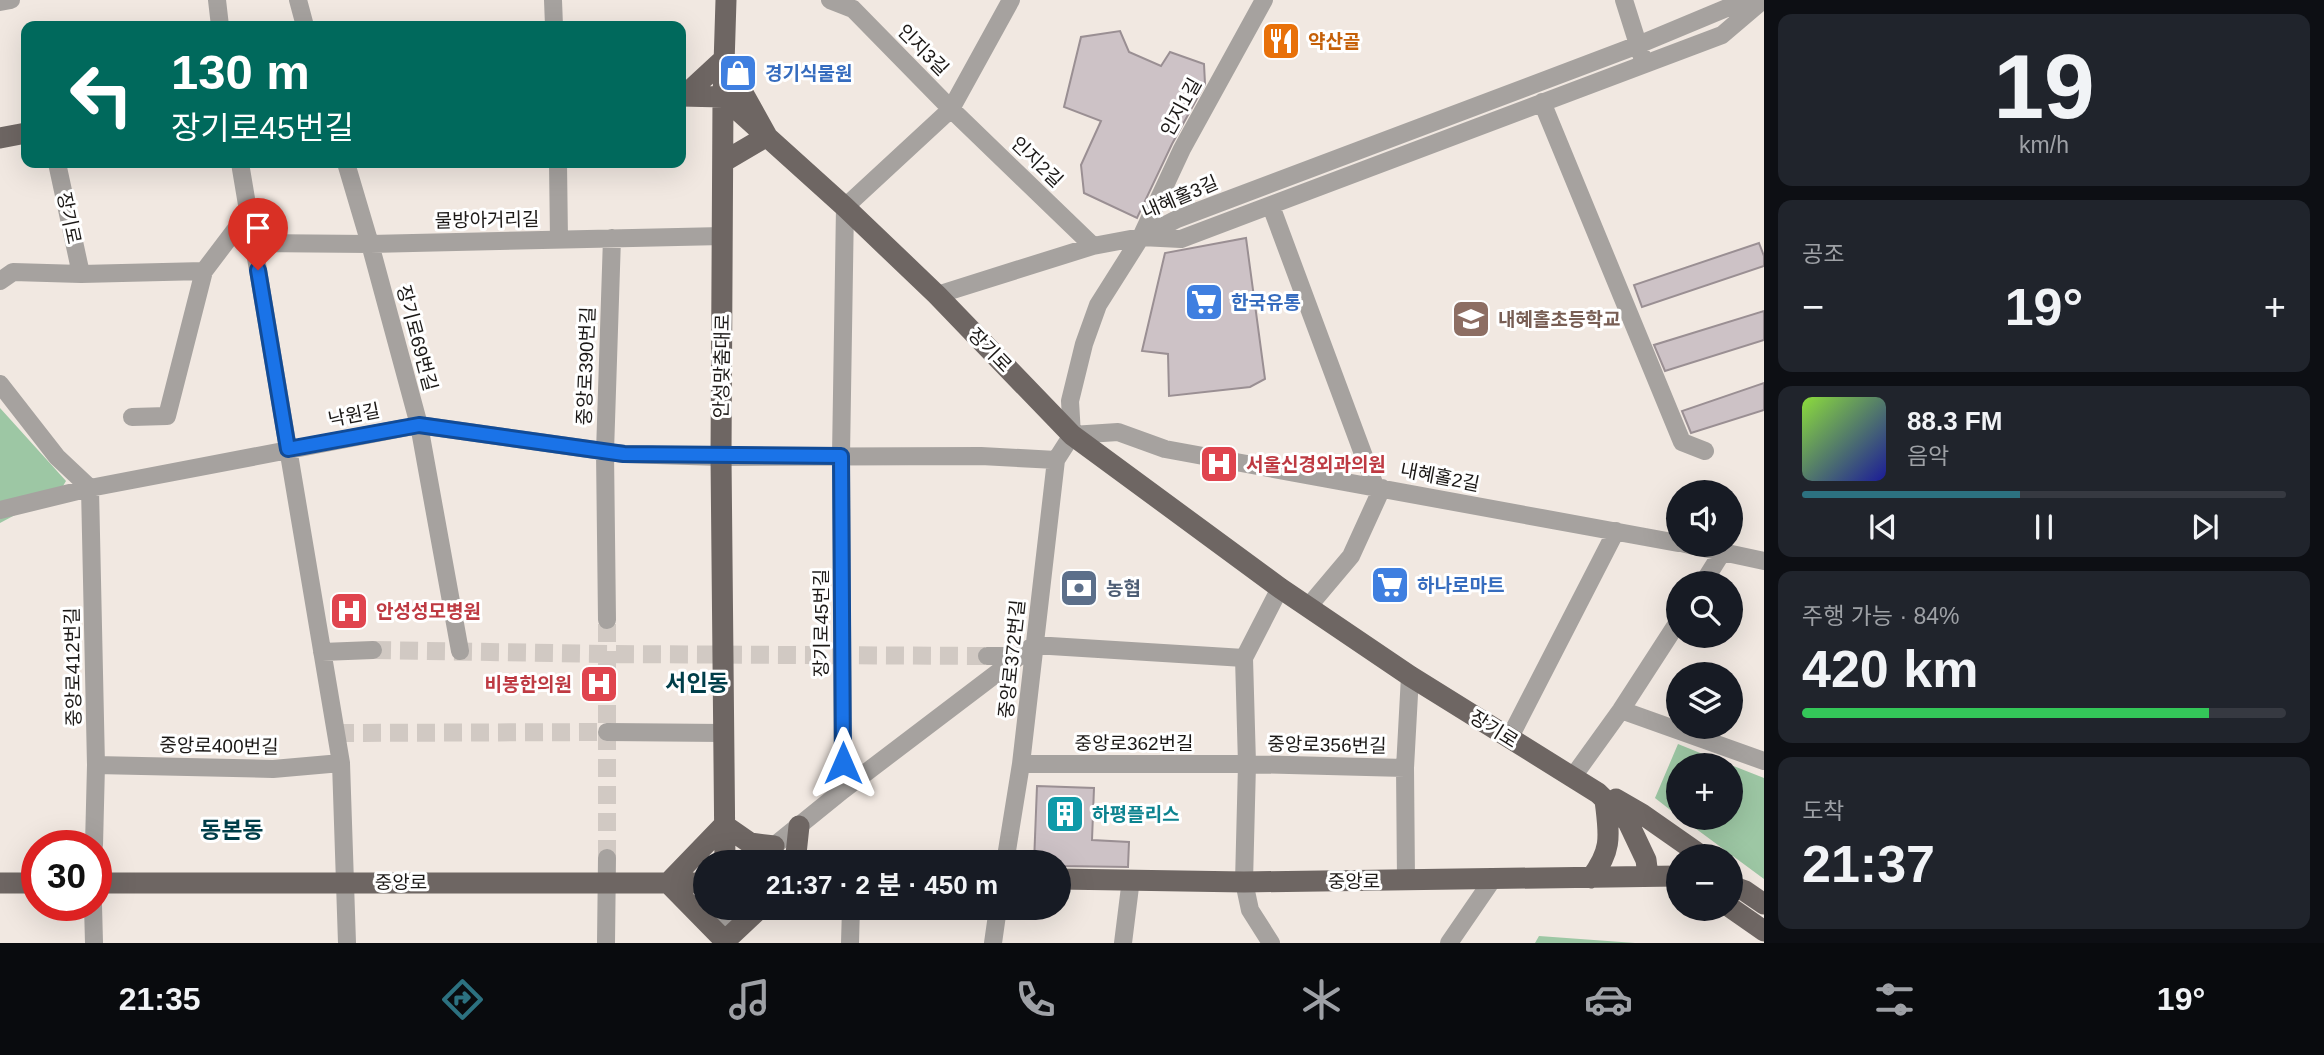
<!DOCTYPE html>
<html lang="ko">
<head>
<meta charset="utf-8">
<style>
  :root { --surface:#171b24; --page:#20242c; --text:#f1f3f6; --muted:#9ea1a6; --line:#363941; --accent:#2c7180 }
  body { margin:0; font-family:Arial,"Noto Sans KR",sans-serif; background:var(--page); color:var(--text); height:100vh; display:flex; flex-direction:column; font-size:26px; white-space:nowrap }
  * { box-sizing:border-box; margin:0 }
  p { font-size:23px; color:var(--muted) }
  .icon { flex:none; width:38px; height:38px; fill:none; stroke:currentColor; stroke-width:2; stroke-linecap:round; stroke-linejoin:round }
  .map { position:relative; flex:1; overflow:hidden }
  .panel { display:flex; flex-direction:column; gap:14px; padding:14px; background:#0d0f14; width:560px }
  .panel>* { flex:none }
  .banner { position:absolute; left:21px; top:21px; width:665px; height:147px; border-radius:14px; box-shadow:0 7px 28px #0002; background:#00695c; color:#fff; overflow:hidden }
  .fabs { position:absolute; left:1666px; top:480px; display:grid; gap:14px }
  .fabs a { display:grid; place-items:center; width:77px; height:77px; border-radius:50%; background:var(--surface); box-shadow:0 7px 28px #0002; font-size:35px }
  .speed { position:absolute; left:21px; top:830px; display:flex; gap:14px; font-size:35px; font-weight:700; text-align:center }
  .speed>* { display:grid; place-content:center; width:91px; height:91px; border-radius:50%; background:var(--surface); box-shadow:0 7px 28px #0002; line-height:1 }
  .speed .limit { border:10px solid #d22; background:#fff; color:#111 }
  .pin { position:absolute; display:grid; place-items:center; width:60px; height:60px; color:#fff; margin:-72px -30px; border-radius:50% 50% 50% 0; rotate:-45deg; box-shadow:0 0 7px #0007 }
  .pin .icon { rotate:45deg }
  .me { position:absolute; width:77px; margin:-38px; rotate:0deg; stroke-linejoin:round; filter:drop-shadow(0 0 5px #0008) }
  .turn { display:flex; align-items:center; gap:24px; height:147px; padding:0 35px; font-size:32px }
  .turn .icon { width:91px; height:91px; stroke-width:2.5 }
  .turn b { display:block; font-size:49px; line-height:60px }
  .big { font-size:52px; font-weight:700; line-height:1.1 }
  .panel .tile { flex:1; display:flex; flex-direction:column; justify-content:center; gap:10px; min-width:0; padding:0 24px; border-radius:14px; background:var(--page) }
  .panel .dial { align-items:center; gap:0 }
  .dial b { font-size:91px; line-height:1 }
  .song { display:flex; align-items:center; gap:21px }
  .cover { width:84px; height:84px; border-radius:10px; background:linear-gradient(135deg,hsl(90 70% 55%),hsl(240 70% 35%)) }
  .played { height:7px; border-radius:4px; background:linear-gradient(90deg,var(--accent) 45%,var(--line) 45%) }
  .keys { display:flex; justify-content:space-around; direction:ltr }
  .heat { display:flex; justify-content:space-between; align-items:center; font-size:38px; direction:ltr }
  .charge { height:10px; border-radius:5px; background:linear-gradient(90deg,#34c759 84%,var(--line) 0) }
  .trip { position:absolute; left:693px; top:850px; width:378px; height:70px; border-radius:35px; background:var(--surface); box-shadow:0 7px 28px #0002; font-weight:700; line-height:70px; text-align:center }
  .tab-bar { display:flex; height:112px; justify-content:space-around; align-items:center; background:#090b0e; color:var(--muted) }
  .tab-bar .icon { width:49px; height:49px }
  .tab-bar .selected { color:var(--accent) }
  .tab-bar b { font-size:32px; color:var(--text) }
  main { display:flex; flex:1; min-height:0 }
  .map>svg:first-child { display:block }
  .green { fill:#9dc7a4 }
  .building { fill:#cdc2c6; stroke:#9a8f93; stroke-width:2 }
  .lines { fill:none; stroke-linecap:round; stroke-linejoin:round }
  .minor-tunnel { stroke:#d1c9c3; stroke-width:18; stroke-dasharray:18 9; stroke-linecap:butt }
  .minor { stroke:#a6a29f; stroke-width:18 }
  .major { stroke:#6e6663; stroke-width:21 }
  .route-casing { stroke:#114b97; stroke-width:18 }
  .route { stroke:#1a73e8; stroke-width:12 }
  .labels { text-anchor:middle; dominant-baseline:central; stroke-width:6; stroke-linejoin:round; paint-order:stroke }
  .food-label { font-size:19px; font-weight:bold; fill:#c56008; stroke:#fff; text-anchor:start }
  .street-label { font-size:19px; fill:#1b1816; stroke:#fff }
  .shop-label { font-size:19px; font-weight:bold; fill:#366cbe; stroke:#fff; text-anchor:start }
  .education-label { font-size:19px; font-weight:bold; fill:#785e54; stroke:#fff; text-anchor:start }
  .health-label { font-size:19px; font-weight:bold; fill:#be3a42; stroke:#fff; text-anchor:start }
  .service-label { font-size:19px; font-weight:bold; fill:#4e5e75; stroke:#fff; text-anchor:start }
  .culture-label { font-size:19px; font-weight:bold; fill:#0d838f; stroke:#fff; text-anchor:start }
  .quarter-label { font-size:23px; font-weight:bold; fill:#003e49; stroke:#fff }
</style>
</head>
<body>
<main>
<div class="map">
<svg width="1764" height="943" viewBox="0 0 1764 943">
  <rect width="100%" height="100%" fill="#f1e8e1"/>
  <path class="green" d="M0,408L66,481L60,491L0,523Z
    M1678,744L1730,765H1678V816L1655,798Z
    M1731,765L1764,778V879L1680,817H1731Z
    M1539,936L1635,943H1535Z"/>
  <path class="building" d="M1120,31L1129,52L1161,66L1170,52L1204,64L1205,84L1172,144L1137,218L1084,193L1081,165L1101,121L1064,107L1081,37Z
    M1246,238L1265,379L1250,387L1169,396L1168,354L1142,351L1165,253Z
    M1759,243L1764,256V266L1642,307L1634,285Z
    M1764,311V340L1665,371L1654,345Z
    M1764,383V410L1691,433L1682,411Z
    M1037,786L1094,788L1092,840L1129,842L1128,867L1059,866V863H1034Z"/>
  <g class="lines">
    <path class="minor-tunnel" d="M373,650L608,654L987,656
      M336,733L607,732
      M607,858V620"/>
    <path class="minor" d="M217,0L220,26
      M298,0L305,26
      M553,0L554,26
      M830,0L853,9L951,109L1093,246
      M1624,0L1642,57
      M0,2L11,0
      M1542,102L1682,442L1705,451
      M57,163L81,274
      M240,163L341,763L347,943
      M346,163L370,244L419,425L460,651
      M558,163L559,240
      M1271,206L1375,486
      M1144,236L1177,219L1638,45L1746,0
      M252,243L370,244L723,236
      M0,281L13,272L81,274L204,271
      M937,295L1093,246L1141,237L1181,239L1722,35L1763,0
      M0,384L57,457L90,488L96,765L94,845
      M132,417L167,416L204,271L248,213
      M1072,435L1118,432L1165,449L1678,543
      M1072,435L1070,401L1084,344L1098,305L1141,237L1182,149L1264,0
      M0,510L90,488L419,425L624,454L721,457L981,456L1056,460L1072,435
      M1685,544L1764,561
      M1703,583L1723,551
      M1308,607L1351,556L1382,488
      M607,620L605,452L612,238
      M322,652L373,650
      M987,656H1019
      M1621,710L1764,761
      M607,732L723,733
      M1509,739L1616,531
      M1021,764H1247L1405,768
      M96,765L273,769L341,763
      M1572,778L1621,710L1678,622
      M843,790L841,456L845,207L951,109L1011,0
      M753,863L843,790L1034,645L1244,658
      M1005,863L1021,764L1056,460
      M1406,880L1405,768L1410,676
      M93,905L94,943
      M606,943L607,858
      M725,943L726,908
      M850,943L851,908
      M993,943L998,908
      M1123,943L1131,879
      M1271,943L1250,910L1244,882L1247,764L1244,658L1280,588
      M1449,943L1493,879"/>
    <path class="major" d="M681,96L723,97L845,207L937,295L1072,435L1280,588L1410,676L1598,793L1628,822L1646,860L1648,876
      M684,96L724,59L767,136L723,162
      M0,138L26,133
      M1616,799L1642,814L1702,856
      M725,863L721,457L723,97L726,0
      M799,863L796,854L799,826
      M1591,878C1613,849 1609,835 1605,800
      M1059,879L1244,882L1678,876
      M0,883H37
      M96,883H705
      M1731,886L1745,891L1764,904
      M760,908L725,941L668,883L724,825L750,843L774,846
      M1731,908L1764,931"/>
  </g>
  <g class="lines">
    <defs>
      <path id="route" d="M258,270L288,449L419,425L624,454L841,456L843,763"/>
    </defs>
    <use href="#route" class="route-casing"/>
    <use href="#route" class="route"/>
  </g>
  <defs>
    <symbol id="restaurant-square" viewBox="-11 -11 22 22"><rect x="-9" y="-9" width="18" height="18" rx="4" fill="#e8710a" stroke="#fff"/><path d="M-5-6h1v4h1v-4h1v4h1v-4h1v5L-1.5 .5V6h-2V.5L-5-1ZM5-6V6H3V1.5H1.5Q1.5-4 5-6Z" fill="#fff"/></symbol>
    <symbol id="shop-square" viewBox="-11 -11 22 22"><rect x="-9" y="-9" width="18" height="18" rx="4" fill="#3f7fe0" stroke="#fff"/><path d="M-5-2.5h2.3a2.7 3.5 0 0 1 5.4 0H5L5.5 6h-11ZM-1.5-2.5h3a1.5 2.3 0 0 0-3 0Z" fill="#fff"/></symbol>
    <symbol id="supermarket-square" viewBox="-11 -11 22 22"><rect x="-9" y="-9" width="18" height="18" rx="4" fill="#3f7fe0" stroke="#fff"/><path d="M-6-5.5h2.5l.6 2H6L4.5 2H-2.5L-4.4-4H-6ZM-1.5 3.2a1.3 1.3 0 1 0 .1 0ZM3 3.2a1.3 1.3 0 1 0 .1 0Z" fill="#fff"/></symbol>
    <symbol id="school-square" viewBox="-11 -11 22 22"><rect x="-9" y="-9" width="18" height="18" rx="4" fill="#8d6e63" stroke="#fff"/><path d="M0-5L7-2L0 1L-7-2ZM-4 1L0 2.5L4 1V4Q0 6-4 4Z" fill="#fff"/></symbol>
    <symbol id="hospital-square" viewBox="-11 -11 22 22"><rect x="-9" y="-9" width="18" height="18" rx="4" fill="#e0444e" stroke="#fff"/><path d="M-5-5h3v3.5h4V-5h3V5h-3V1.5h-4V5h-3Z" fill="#fff"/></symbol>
    <symbol id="bank-square" viewBox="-11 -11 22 22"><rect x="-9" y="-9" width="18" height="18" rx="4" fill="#5c6f8a" stroke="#fff"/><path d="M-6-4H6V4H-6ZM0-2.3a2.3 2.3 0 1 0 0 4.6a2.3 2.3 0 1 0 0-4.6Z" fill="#fff"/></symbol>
    <symbol id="building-square" viewBox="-11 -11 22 22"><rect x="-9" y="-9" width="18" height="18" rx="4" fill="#0f9aa8" stroke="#fff"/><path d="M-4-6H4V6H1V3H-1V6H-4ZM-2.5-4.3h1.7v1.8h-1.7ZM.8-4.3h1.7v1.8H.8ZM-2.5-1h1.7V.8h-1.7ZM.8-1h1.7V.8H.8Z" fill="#fff"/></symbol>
  </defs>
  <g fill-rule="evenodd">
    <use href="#restaurant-square" x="1259" y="19" width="44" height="44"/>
    <use href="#shop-square" x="716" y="51" width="44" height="44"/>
    <use href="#supermarket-square" x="1182" y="280" width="44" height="44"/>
    <use href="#school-square" x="1449" y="297" width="44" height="44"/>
    <use href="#hospital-square" x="1197" y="442" width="44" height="44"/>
    <use href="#supermarket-square" x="1368" y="563" width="44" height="44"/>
    <use href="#bank-square" x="1057" y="566" width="44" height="44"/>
    <use href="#hospital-square" x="327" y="589" width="44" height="44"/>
    <use href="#hospital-square" x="577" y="662" width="44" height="44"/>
    <use href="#building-square" x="1043" y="792" width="44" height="44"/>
  </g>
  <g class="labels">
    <g class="food-label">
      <text x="1308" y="41">약산골</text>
    </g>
    <g class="street-label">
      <text transform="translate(923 50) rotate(45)">인지3길</text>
      <text transform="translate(1181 107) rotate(-61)">인지1길</text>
      <text transform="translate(1037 162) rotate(44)">인지2길</text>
      <text transform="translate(1180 197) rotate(-23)">내혜홀3길</text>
      <text transform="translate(69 218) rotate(78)">장기로</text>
      <text transform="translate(487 220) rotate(-1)">물방아거리길</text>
      <text transform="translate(417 338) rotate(75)">장기로69번길</text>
      <text transform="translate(990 350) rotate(46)">장기로</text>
      <text transform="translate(586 366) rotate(-88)">중앙로390번길</text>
      <text transform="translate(722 366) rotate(-89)">안성맞춤대로</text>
      <text transform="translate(354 415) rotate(-11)">낙원길</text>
      <text transform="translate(1440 477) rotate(11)">내혜홀2길</text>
      <text transform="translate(821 623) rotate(-90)">장기로45번길</text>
      <text transform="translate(1012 659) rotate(-84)">중앙로372번길</text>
      <text transform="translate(73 667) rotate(-91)">중앙로412번길</text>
      <text transform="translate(1494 729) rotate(32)">장기로</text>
      <text x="1134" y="743">중앙로362번길</text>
      <text transform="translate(1327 745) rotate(1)">중앙로356번길</text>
      <text transform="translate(219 746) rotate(1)">중앙로400번길</text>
      <text x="1354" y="881">중앙로</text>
      <text x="401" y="882">중앙로</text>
    </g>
    <g class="shop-label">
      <text x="765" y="73">경기식물원</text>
      <text x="1231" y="302">한국유통</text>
      <text x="1417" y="585">하나로마트</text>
    </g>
    <g class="education-label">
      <text x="1498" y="319">내혜홀초등학교</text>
    </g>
    <g class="health-label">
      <text x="1246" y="464">서울신경외과의원</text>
      <text x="376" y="611">안성성모병원</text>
      <text x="572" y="684" text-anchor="end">비봉한의원</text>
    </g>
    <g class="service-label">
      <text x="1106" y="588">농협</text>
    </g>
    <g class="culture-label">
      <text x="1092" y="814">하평플리스</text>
    </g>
    <g class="quarter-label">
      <text x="697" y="683">서인동</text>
      <text x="232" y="830">동본동</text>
    </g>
  </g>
</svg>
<div class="fabs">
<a><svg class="icon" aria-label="sound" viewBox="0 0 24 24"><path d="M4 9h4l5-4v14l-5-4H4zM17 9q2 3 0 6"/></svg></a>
<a><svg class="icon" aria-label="search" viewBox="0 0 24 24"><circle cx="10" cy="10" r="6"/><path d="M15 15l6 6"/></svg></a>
<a><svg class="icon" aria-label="layers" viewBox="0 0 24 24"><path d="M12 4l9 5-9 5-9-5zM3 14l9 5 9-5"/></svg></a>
<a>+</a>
<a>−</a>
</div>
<div class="speed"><div class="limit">30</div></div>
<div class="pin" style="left:258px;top:270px;background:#d93025"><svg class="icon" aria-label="arrive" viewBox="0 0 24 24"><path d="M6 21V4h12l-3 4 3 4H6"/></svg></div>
<svg class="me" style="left:843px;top:763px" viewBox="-20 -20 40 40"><path d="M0-17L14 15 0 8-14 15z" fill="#1a73e8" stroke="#fff" stroke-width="4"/></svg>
<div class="trip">21:37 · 2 분 · 450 m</div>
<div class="banner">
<div class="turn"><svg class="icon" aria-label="left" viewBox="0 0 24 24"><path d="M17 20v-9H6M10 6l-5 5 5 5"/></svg><div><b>130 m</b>장기로45번길</div></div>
</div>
</div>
<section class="panel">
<div class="tile dial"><b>19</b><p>km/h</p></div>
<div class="tile"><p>공조</p>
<div class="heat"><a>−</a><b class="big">19°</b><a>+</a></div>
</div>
<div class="tile">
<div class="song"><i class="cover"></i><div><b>88.3 FM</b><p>음악</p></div></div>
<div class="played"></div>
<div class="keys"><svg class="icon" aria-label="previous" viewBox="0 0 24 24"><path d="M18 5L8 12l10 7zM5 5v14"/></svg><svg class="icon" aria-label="pause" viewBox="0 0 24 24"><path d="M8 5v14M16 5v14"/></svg><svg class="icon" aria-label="next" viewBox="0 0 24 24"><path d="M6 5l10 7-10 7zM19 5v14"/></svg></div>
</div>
<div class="tile"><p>주행 가능 · 84%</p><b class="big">420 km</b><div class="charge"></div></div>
<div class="tile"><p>도착</p><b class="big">21:37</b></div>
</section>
</main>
<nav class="tab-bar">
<b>21:35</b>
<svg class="icon selected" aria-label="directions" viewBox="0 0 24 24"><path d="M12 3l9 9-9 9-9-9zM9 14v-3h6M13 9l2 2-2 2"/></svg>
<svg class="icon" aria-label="music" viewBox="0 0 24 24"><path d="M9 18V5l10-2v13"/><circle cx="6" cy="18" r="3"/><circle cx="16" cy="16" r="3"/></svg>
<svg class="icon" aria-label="phone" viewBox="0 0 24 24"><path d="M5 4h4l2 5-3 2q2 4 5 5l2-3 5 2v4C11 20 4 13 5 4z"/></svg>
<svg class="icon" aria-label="climate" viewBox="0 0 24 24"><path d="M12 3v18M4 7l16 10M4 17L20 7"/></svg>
<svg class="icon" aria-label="car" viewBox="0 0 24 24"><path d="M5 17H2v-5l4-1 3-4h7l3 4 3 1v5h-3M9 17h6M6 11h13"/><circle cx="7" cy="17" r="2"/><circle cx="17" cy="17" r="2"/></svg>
<svg class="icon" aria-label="filters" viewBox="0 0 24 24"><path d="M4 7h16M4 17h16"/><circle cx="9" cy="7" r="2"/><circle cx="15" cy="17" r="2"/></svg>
<b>19°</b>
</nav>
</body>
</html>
